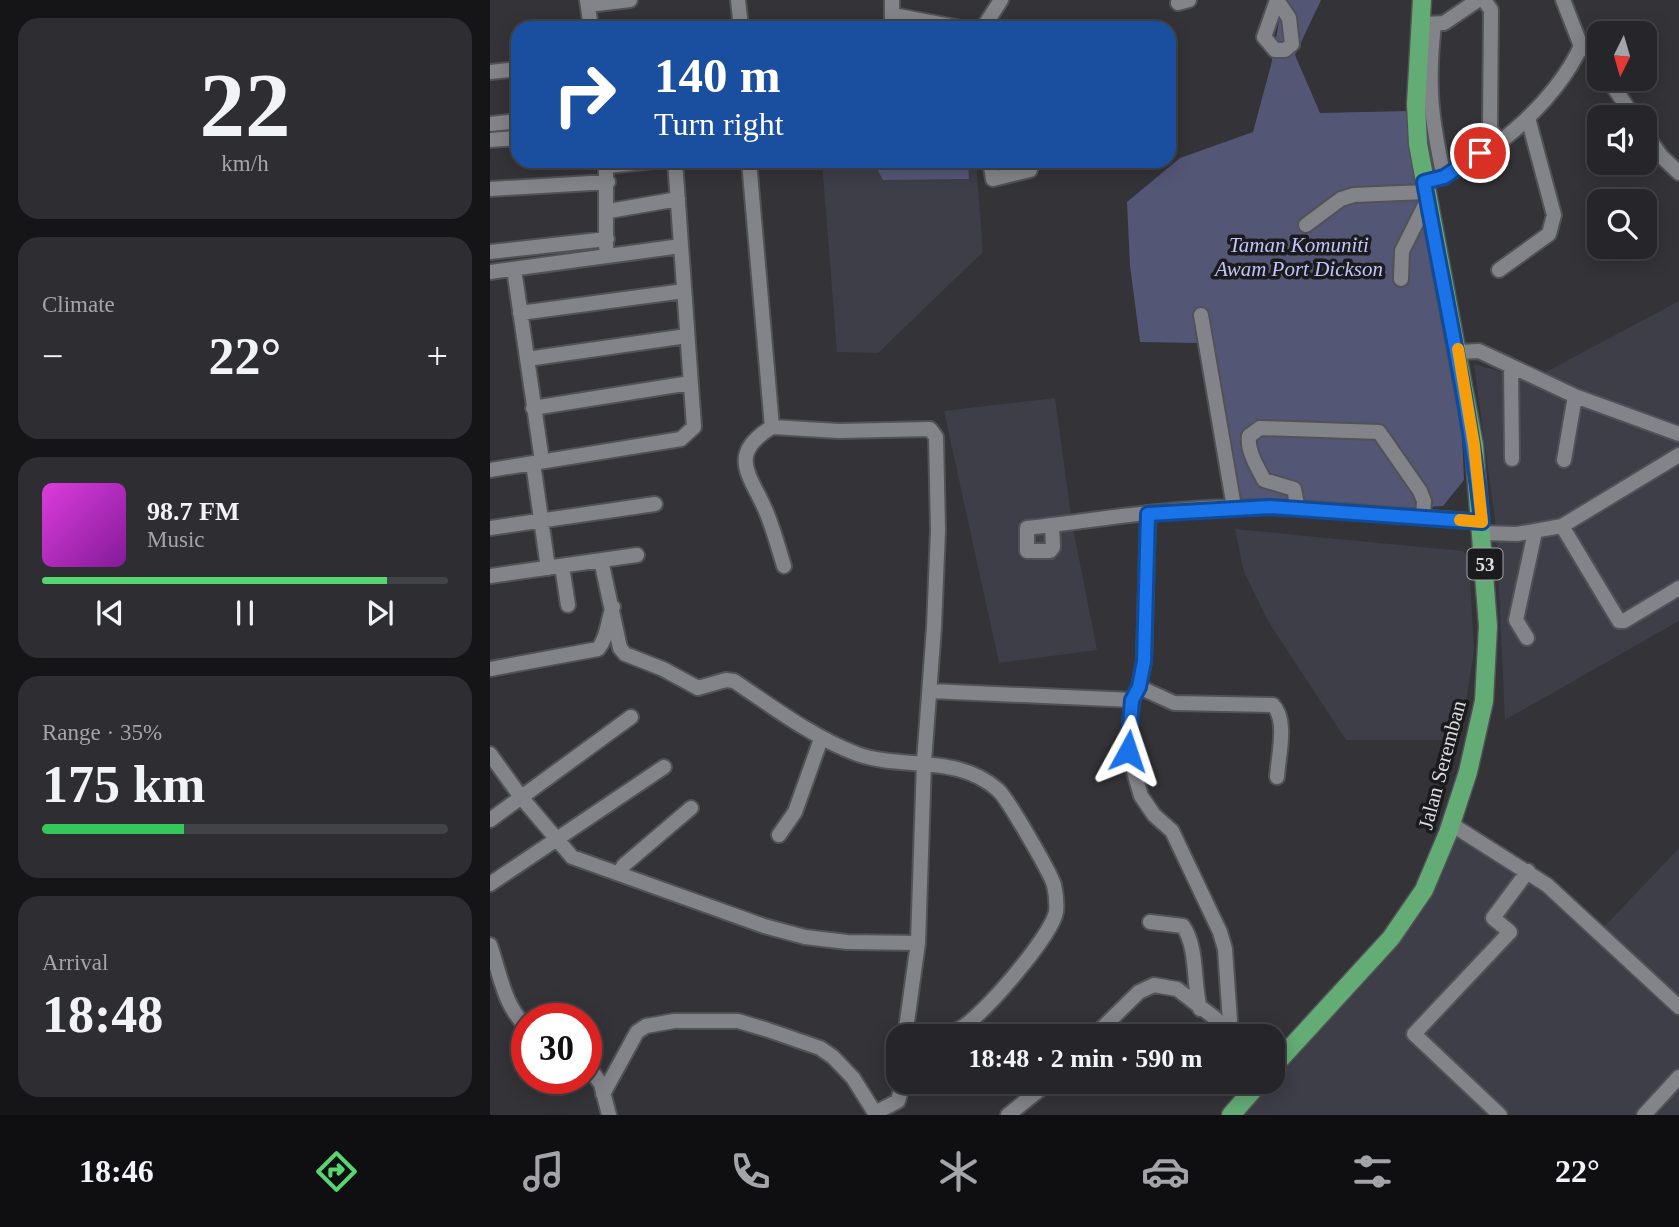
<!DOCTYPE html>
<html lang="en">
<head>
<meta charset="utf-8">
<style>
  :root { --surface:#26262a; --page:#2e2e32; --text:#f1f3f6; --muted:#a4a5a8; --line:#424347; --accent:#57d570 }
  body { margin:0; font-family:Georgia,serif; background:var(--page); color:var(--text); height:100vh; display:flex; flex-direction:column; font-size:26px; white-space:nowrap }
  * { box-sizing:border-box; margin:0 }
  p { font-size:23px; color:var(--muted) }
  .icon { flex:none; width:38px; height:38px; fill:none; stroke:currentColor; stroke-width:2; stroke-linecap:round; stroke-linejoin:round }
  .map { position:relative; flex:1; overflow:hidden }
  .drawer { display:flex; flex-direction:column; gap:18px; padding:18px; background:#151517; width:490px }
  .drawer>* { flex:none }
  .hud { position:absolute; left:21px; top:21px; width:665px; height:147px; border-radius:21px; box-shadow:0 4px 18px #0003,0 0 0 2px var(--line); background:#1a4fa0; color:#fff; overflow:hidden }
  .needle { width:46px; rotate:185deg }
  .controls { position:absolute; left:1097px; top:21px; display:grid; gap:14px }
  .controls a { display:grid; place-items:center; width:70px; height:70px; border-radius:14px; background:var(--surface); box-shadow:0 4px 18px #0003,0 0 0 2px var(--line); font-size:35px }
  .speed { position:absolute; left:21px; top:1003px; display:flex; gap:14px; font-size:35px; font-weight:700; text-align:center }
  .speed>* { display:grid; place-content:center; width:91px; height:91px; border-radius:50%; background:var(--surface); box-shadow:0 4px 18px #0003,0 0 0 2px var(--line); line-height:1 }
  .speed .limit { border:10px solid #d22; background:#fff; color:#111 }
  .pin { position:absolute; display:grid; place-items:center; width:60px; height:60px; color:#fff; margin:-30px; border:4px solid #fff; border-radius:50%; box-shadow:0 2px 7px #0007 }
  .me { position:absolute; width:77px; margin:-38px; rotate:5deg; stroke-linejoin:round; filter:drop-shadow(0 0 5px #0008) }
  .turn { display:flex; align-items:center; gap:24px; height:147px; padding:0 28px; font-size:32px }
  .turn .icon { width:91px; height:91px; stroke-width:2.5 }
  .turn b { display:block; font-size:49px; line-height:60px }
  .big { font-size:52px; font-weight:700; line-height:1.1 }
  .drawer .card { flex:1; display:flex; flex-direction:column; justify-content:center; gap:10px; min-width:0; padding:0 24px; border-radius:21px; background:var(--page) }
  .drawer .dial { align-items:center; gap:0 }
  .dial b { font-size:91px; line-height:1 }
  .song { display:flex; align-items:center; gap:21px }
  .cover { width:84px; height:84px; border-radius:10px; background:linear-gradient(135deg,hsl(300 70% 55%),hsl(290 70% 35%)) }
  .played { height:7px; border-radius:4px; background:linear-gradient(90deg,var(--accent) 85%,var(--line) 85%) }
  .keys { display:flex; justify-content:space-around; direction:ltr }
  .heat { display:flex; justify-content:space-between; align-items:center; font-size:38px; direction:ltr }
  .charge { height:10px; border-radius:5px; background:linear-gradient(90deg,#34c759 35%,var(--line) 0) }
  .trip { position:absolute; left:396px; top:1024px; width:399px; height:70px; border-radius:21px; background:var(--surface); box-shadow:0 4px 18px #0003,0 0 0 2px var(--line); font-weight:700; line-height:70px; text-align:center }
  .dock { display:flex; height:112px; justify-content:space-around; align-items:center; background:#0f0f11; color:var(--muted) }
  .dock .icon { width:49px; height:49px }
  .dock .current { color:var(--accent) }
  .dock b { font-size:32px; color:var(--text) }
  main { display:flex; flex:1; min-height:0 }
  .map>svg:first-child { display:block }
  .built { fill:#3d3e48 }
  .green { fill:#545676 }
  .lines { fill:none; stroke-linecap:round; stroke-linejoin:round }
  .minor-casing { stroke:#515255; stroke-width:18 }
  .major-casing { stroke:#515255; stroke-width:21 }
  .minor { stroke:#838489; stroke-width:14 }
  .major { stroke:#64ac75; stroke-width:18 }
  .route-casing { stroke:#114b97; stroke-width:18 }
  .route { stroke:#1a73e8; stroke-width:12 }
  .slow { stroke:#f59e0b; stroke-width:12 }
  .labels { text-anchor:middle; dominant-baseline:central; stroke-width:7; stroke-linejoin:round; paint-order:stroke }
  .shield { fill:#1b1b1d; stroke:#a3a4a6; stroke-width:2 }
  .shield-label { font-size:19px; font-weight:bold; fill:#dddee1 }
  .park-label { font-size:21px; font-style:italic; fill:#c0c4fb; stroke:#1b1b1d }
  .street-label { font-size:21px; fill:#dddee1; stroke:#1b1b1d }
</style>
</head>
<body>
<main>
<section class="drawer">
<div class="card dial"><b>22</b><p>km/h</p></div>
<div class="card"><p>Climate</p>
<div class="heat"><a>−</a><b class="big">22°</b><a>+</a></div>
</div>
<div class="card">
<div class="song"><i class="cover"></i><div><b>98.7 FM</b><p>Music</p></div></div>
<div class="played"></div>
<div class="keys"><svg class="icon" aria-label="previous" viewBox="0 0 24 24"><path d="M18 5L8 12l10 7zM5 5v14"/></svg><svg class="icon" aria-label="pause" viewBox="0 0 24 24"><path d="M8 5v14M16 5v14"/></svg><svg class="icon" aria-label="next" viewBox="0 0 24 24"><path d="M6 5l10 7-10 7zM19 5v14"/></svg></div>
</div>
<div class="card"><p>Range · 35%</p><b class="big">175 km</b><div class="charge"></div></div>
<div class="card"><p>Arrival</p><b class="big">18:48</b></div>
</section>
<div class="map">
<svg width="1189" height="1115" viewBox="0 0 1189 1115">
  <rect width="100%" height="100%" fill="#333338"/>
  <path class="built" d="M332,161H486L493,252L388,353L347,352Z
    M1189,301V621L1015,720L1006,528L984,364L1041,380Z
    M565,398L582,523L607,650L509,663L454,411Z
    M745,529L973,551L979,560L984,651L970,740H856L778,621L754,572Z
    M958,833L1115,926L1189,848V1115H742L770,1082H782V1068L913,923Z"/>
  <path class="green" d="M793,0H831L805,55L830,113L919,111C940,231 971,358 974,480L953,506L900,509L747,504L707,343L650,342L640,266L637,202L690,158L763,132L781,65Z
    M349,161H478L479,179L393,180L387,169L349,165Z"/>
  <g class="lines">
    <defs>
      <path id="minor" d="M97,0L101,28
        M248,0L251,28
        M402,0V28
        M787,0L799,18L802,44L795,50H785L774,37Z
        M994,0L1001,10L1000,128L1009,142
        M688,3L699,0
        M98,5L140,0
        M403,15L471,28
        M935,24L954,23L988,0
        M944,25C937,84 941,119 954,177
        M493,28L511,0
        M1091,46L1103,51L1110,63
        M0,72L28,69
        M1118,79L1144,117
        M0,124L28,121
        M1155,133L1171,156L1189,173
        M0,140L28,138
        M116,161V247
        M259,161L282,427L349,431L440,429L446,437L448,530L444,627L434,762L428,943L415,1036
        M500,161L503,179L540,170
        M117,166L163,161
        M934,182C992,168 1067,101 1091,46L1073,0
        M0,189L118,182
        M119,211L188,199
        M816,225L851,199L864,195L935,192
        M0,252L117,239
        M24,269L52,461
        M1009,270L1059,234L1064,215L1038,118
        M0,272L191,246
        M911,279L912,251L937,201
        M30,313L194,291
        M711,315L744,507
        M969,352L989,351L1085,396L1189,434
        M37,359L197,336
        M1021,366L1022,459
        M43,408L200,383
        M282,427C237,454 260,475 275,509C283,527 288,547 294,566
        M1074,460L1085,396
        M43,463L58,568
        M0,470L191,439L204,427L185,161
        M808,509L804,489L774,480C767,466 757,451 759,436L770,428L889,432L930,491L934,501L933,518
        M658,515L654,661L649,687L642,700L638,751L651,796L664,815L682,831L730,932L735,949L741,1036
        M562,525L563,547L560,551H537V528C606,520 676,508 745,507C827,506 910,516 992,522
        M1072,526L1129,621H1134L1189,588
        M0,528L165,504
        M993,533L1027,534L1072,526L1189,455
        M111,560L130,648L135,654L173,669L208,688L236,680L244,681C283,707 322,737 367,754C413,770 468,754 508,790C518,799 560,872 564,885C566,894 567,903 566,912C562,935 491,1019 469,1029C455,1036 438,1035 423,1036
        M72,566L78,605
        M0,576L147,555
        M1037,638L1026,620L1045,532
        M0,669L108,649C118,637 117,622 123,607
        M649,687L684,703L783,705C798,720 788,757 787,777
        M440,691L642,700
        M0,754L31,797L82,857L274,926L315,937L357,942L428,943
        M0,820L141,717
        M961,824L1057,885L1189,1007
        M289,835L305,812L331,739
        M129,874L134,865L201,808
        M0,884L174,767
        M660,922L693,926C708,948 703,983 710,1009
        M0,945C10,973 14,1007 37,1027
        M604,1036L649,992L664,985L687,989L725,1018L740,1036
        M96,1063L111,1084L119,1115
        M113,1094L147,1032L156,1026L184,1021H248L278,1030L330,1048L343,1057L363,1078L385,1113L408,1101L413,1082
        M518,1115L559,1082
        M1010,1115L924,1034L1020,932L1003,918L1038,871
        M1154,1115L1189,1077"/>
      <path id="major" d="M782,1068L901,938L934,890L958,833L978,772L994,701L998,626L984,445L928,144L926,104L932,0
        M741,1115L770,1082"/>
    </defs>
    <use href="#minor" class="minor-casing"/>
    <use href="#major" class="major-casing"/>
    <use href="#minor" class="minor"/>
    <use href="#major" class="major"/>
  </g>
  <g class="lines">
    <defs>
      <path id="route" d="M638,751L642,700L649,687L654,661L658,514L780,507L992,522C980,407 954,296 934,182L954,177L990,153"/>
    </defs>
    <use href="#route" class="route-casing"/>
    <use href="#route" class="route"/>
    <path class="slow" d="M968,349L984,445L992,522L970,520"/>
  </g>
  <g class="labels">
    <rect class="shield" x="977.5" y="548.5" width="35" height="31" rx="5"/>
    <g class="shield-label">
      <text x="995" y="564">53</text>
    </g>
    <g class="park-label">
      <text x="809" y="245">Taman Komuniti<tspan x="809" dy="24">Awam Port Dickson</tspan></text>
    </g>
    <g class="street-label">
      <text transform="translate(952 765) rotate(-75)">Jalan Seremban</text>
    </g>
  </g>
</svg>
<div class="controls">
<a><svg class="needle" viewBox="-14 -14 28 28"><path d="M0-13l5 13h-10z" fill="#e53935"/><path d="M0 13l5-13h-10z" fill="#a4a5a8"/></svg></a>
<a><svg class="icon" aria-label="sound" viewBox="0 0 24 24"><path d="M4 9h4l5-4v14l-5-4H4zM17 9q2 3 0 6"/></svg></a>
<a><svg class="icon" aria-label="search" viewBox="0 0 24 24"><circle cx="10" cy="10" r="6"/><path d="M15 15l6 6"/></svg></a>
</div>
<div class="speed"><div class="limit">30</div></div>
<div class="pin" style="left:990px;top:153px;background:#d93025"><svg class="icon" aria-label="arrive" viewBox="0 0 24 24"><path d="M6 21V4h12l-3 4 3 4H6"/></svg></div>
<svg class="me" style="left:638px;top:751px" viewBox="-20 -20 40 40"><path d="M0-17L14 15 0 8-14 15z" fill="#1a73e8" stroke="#fff" stroke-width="4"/></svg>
<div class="trip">18:48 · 2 min · 590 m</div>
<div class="hud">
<div class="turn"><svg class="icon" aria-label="right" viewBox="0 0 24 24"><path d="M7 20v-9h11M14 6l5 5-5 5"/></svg><div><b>140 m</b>Turn right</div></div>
</div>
</div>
</main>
<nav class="dock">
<b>18:46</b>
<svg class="icon current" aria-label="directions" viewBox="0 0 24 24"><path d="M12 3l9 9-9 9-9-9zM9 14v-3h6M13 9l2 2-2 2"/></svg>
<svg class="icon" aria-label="music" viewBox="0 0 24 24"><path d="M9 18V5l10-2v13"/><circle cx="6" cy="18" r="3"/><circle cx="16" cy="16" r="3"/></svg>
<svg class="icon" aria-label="phone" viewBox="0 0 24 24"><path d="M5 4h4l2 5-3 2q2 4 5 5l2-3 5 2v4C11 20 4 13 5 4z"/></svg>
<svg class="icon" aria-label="climate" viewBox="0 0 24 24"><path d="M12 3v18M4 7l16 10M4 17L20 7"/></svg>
<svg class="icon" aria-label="car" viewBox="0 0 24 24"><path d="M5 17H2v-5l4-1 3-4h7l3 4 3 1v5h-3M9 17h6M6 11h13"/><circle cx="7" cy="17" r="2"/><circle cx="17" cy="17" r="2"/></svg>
<svg class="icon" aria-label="filters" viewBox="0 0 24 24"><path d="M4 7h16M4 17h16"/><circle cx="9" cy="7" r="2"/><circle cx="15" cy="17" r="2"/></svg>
<b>22°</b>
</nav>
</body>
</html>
